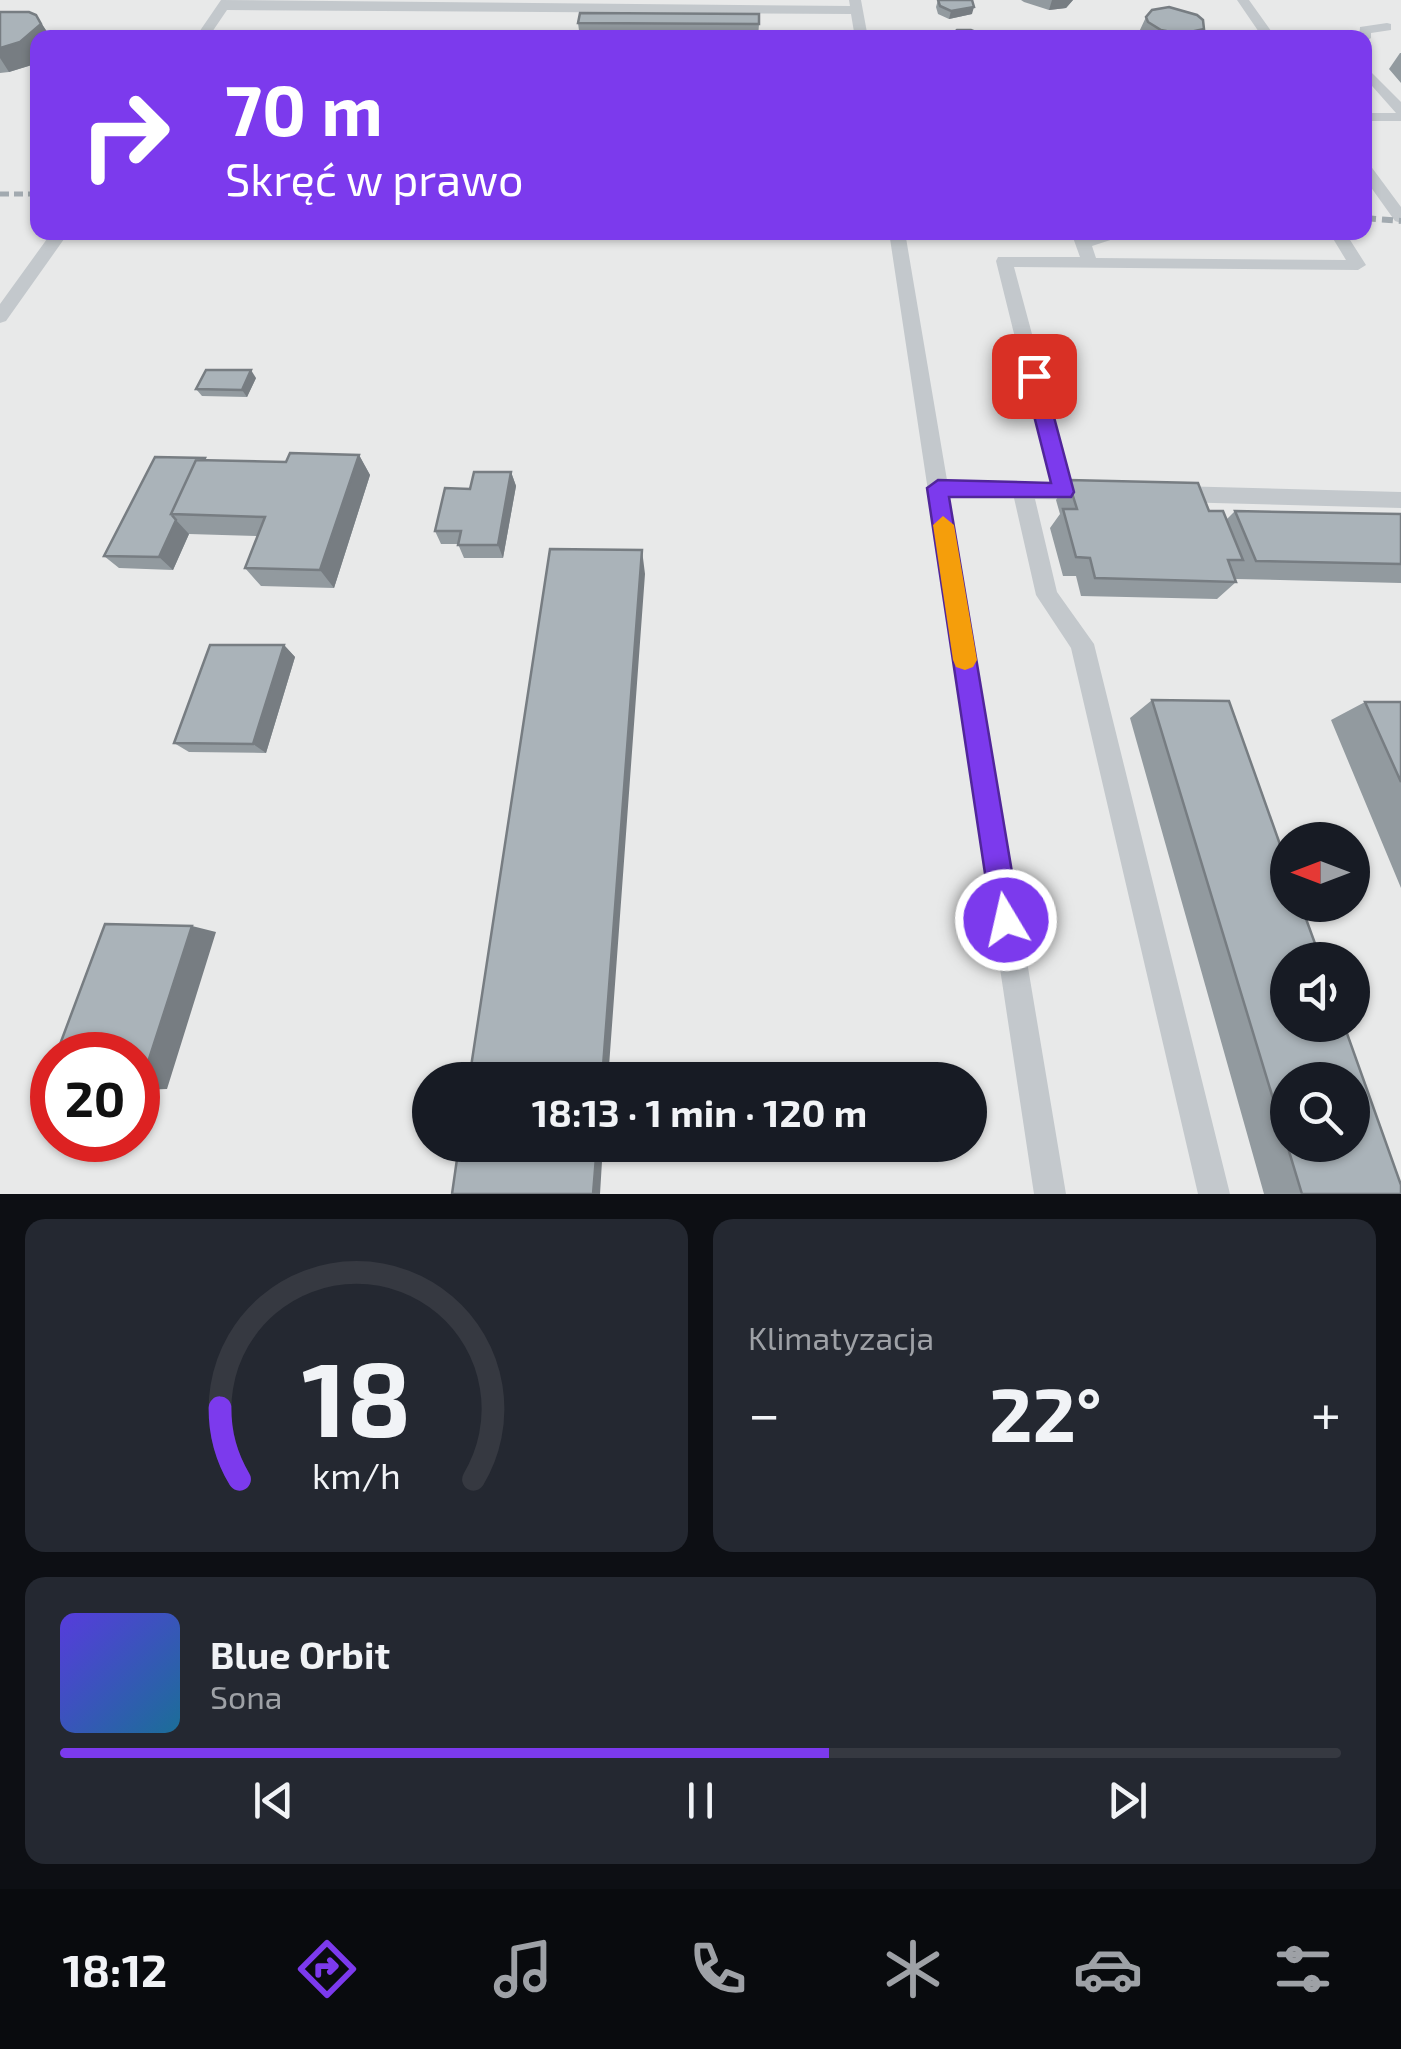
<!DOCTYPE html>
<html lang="pl">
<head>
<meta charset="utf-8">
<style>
  :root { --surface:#171b24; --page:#242831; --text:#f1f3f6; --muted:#9ea1a6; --line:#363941; --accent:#7c3aed }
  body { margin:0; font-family:"Exo 2",sans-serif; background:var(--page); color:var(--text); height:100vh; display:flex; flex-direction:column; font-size:38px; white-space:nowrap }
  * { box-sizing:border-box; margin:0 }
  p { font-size:32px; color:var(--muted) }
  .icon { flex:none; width:55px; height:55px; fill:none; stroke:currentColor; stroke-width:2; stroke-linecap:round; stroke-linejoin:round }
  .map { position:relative; height:1194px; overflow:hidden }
  .side { display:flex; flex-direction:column; gap:25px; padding:25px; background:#0d0f14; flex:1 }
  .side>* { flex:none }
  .guide { position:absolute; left:30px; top:30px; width:1342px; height:210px; border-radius:20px; box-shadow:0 2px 8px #0004; background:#7c3aed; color:#fff; overflow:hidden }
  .needle { width:65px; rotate:270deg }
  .tools { position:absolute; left:1270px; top:822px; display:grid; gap:20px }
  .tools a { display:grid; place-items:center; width:100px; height:100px; border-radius:50%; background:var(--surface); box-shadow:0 2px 8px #0004; font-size:50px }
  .speed { position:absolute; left:30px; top:1032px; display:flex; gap:20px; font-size:50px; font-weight:700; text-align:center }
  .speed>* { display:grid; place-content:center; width:130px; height:130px; border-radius:50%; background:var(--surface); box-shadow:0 2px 8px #0004; line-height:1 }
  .speed .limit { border:15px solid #d22; background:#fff; color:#111 }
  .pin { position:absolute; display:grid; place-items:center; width:85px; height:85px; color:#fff; margin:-42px; border-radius:20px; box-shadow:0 5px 15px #0006 }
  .me { position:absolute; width:110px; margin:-55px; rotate:351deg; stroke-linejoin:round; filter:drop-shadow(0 0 8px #0008) }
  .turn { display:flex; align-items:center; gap:35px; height:210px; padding:0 30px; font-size:45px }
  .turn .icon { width:130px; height:130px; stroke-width:2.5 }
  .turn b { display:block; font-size:70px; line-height:85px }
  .big { font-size:75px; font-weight:700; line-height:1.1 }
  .side .tile { flex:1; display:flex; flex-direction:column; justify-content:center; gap:15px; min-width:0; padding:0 35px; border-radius:20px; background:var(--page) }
  .side .dial { align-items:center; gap:0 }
  .dial svg { height:260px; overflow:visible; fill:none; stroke:var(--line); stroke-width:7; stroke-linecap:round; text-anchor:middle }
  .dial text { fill:var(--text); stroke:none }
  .song { display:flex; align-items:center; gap:30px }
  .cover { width:120px; height:120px; border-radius:15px; background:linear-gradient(135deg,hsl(250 70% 55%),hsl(200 70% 35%)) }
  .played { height:10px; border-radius:5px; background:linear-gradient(90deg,var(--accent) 60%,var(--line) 60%) }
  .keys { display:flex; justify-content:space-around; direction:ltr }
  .heat { display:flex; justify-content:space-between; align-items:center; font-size:55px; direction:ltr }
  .side .tiles { flex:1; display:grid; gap:25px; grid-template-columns:1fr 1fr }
  .tile:last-child { grid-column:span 2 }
  .trip { position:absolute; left:412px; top:1062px; width:575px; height:100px; border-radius:50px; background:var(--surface); box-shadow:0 2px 8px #0004; font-weight:700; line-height:100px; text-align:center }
  .tab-bar { display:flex; height:160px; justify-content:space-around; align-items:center; background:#090b0e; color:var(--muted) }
  .tab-bar .icon { width:70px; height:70px }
  .tab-bar .selected { color:var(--accent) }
  .tab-bar b { font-size:45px; color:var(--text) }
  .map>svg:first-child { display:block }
  .built { fill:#e8e9e9; fill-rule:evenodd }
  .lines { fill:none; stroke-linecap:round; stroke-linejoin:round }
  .lane { fill:#c3c8cc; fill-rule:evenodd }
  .rail-far1 { stroke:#a2aab0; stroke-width:5; stroke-dasharray:9 5; stroke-linecap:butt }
  .rail { stroke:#a2aab0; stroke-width:6; stroke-dasharray:11 6; stroke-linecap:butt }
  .wall { fill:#929a9f }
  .shaded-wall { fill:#777d82 }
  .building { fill:#aab3b9; stroke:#777d82; stroke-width:2.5; fill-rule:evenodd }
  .route { fill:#7c3aed; stroke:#51269a; stroke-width:2.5 }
  .slow { fill:#f59e0b }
</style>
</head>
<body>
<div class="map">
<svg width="1401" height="1194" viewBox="0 0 1401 1194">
  <rect width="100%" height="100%" fill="#fafaf8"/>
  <path class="built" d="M0,0H1401V1194H0ZM38,38H1365V232H38ZM1288,840H1352V905H1288ZM1288,960H1352V1025H1288ZM52,1055H138V1140H52ZM430,1080H970V1145H430ZM1288,1080H1352V1145H1288Z"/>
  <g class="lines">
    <path class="lane" d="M221,0L850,6L849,0H861L868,38H855L851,14L227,10L208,38H195Z
      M1237,0H1249L1276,38H1263Z
      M1387,23L1391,24V30L1371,33V38L1365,42V38H1359L1360,27Z
      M1365,66L1401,102V121H1365V113H1396L1365,78Z
      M1365,163L1370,165L1401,207V223L1395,221L1365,179Z
      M52,232H69L6,321L0,323V304Z
      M889,232H905L947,480L1051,483L996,261L998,257H1080L1071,232H1087L1089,236L1135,232L1092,246L1096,258L1346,260L1329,232H1345L1366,265L1358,270L1014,267L1072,483L1089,484L1099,492L1089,500L1035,499L1057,592L1094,644L1230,1194H1198L1071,648L1036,595L1014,498L949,496L1066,1194H1034Z
      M1176,486L1401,492V508L1176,502L1166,494Z"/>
    <path class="rail-far1" d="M0,194H38"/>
    <path class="rail" d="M1365,218L1401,221"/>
  </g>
  <path class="wall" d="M938,0L972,14L949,19L938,14L936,7Z
    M1021,0H1073L1066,8L1049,10L1024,2Z
    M0,12L36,15L51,38H38V62L35,64L9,72L0,73Z
    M1146,17L1199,38H1142L1139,32Z
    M578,23L759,24L758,38H580Z
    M1400,53H1401V83L1389,69Z
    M256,378L247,397L202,396L196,389Z
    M359,455L370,475L334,588L261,586L245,568L258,536L189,534L173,570L119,568L104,556L205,458L207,460L286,462Z
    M511,472L516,486L503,558H464L458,544H441L435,531L470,489Z
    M1068,480L1209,511L1227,519L1235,511L1401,514V583L1236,579V582L1217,599L1081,596L1076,576H1063L1050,528L1060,514L1056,500Z
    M284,645L295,657L266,753L189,752L174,743Z
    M1152,700L1401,1194H1264L1130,718Z
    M1365,702H1401V888L1331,720Z"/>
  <path class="shaded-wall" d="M1052,0H1073L1066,8L1049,10Z
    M974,7L972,14L949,19L951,11Z
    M36,15L51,38H38V62L35,64L9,72L0,58V48Z
    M1204,29L1199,38H1180L1181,34Z
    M251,370L256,378L247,397L242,390Z
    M359,455L370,475L334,588L320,570Z
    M511,472L516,486L503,558L498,545Z
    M176,520L189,534L173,570L159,557Z
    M642,550L645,574L608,1080H602Z
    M284,645L295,657L266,753L253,744Z
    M192,926L216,932L167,1089L139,1090Z
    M597,1145H603L600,1194H593Z"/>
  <path class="building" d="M938,0H972L974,7L951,11L940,6Z
    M1169,7L1197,15L1203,20L1204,29L1181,34L1161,30L1148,22L1146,17L1152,10Z
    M0,12H29L36,15L41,24L20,42L0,48Z
    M580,13L759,14V24L578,23Z
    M957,30H971L983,35L984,38H948Z
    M206,370H251L242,390L196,389Z
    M290,453L359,455L320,570L245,568L265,517L171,514L196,460L286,462Z
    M155,457L205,458L204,460H196L171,514L176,520L159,557L104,556Z
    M474,472H511L498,545H458L461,531H435L445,488L470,489Z
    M1068,480L1198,483L1209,511H1223L1243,560H1228L1236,582L1095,578L1090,558L1076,557L1063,509H1077Z
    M1235,511L1401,514V564L1256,561Z
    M550,549L642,550L602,1080H469Z
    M210,645H284L253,744L174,743Z
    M1152,700L1229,701L1288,867V905H1301L1321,960H1288V1025H1344L1401,1185V1194H1302ZM1288,1080H1352V1145H1288Z
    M1365,702H1401V782Z
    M105,924L192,926L139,1090H138V1055H56Z
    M52,1065V1089H43Z
    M459,1145H597L593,1194H452Z"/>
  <path class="route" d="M1034,370L1043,376L1074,492L1071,497H949L1020,920L1016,930L1006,934L996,930L992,920L927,488L938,480L1051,483L1024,376Z"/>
  <path class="slow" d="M943,516L954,525L977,660L973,667L965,670L956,667L953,660L933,525Z"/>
</svg>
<div class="tools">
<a><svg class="needle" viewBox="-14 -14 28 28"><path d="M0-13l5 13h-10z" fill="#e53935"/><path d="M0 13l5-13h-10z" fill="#9ea1a6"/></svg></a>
<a><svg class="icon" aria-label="sound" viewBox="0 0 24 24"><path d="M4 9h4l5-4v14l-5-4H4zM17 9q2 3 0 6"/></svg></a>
<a><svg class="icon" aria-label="search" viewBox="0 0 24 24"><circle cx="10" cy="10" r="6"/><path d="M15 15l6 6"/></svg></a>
</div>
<div class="speed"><div class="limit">20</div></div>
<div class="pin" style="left:1034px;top:376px;background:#d93025"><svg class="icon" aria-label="arrive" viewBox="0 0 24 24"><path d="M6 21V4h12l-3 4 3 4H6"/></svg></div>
<svg class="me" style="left:1006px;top:920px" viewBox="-20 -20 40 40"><circle r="17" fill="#7c3aed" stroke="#fff" stroke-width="3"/><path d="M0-11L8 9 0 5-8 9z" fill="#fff"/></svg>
<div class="trip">18:13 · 1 min · 120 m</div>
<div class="guide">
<div class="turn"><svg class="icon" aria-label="right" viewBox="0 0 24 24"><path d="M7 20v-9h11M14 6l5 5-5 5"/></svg><div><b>70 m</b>Skręć w prawo</div></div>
</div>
</div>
<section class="side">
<div class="tiles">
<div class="tile dial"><svg viewBox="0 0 100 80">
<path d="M14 69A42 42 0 1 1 86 69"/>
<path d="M14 69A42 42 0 0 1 8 47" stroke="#7c3aed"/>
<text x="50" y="56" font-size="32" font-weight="700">18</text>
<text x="50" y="72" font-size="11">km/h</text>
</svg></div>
<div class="tile"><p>Klimatyzacja</p>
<div class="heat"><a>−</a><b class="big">22°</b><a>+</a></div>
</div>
<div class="tile">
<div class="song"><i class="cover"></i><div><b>Blue Orbit</b><p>Sona</p></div></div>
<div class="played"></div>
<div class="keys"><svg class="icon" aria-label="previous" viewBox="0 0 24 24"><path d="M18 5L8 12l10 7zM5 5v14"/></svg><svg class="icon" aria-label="pause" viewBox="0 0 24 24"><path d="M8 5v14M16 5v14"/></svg><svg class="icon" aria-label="next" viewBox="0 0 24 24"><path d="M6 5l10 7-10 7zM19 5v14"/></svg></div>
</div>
</div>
</section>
<nav class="tab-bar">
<b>18:12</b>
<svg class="icon selected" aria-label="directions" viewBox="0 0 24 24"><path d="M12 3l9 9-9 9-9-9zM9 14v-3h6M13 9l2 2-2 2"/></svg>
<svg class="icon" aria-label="music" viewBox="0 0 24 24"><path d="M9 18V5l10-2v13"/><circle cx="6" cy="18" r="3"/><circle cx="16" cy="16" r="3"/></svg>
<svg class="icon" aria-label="phone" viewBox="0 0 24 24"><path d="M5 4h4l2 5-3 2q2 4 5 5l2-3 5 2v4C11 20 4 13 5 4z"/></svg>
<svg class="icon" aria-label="climate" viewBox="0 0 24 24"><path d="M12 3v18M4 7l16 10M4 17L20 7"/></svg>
<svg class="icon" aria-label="car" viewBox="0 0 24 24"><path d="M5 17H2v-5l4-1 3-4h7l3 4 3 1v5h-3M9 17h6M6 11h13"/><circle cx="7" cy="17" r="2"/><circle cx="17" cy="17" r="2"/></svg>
<svg class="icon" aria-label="filters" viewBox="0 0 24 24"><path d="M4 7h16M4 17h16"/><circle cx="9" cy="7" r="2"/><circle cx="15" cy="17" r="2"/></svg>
</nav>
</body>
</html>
